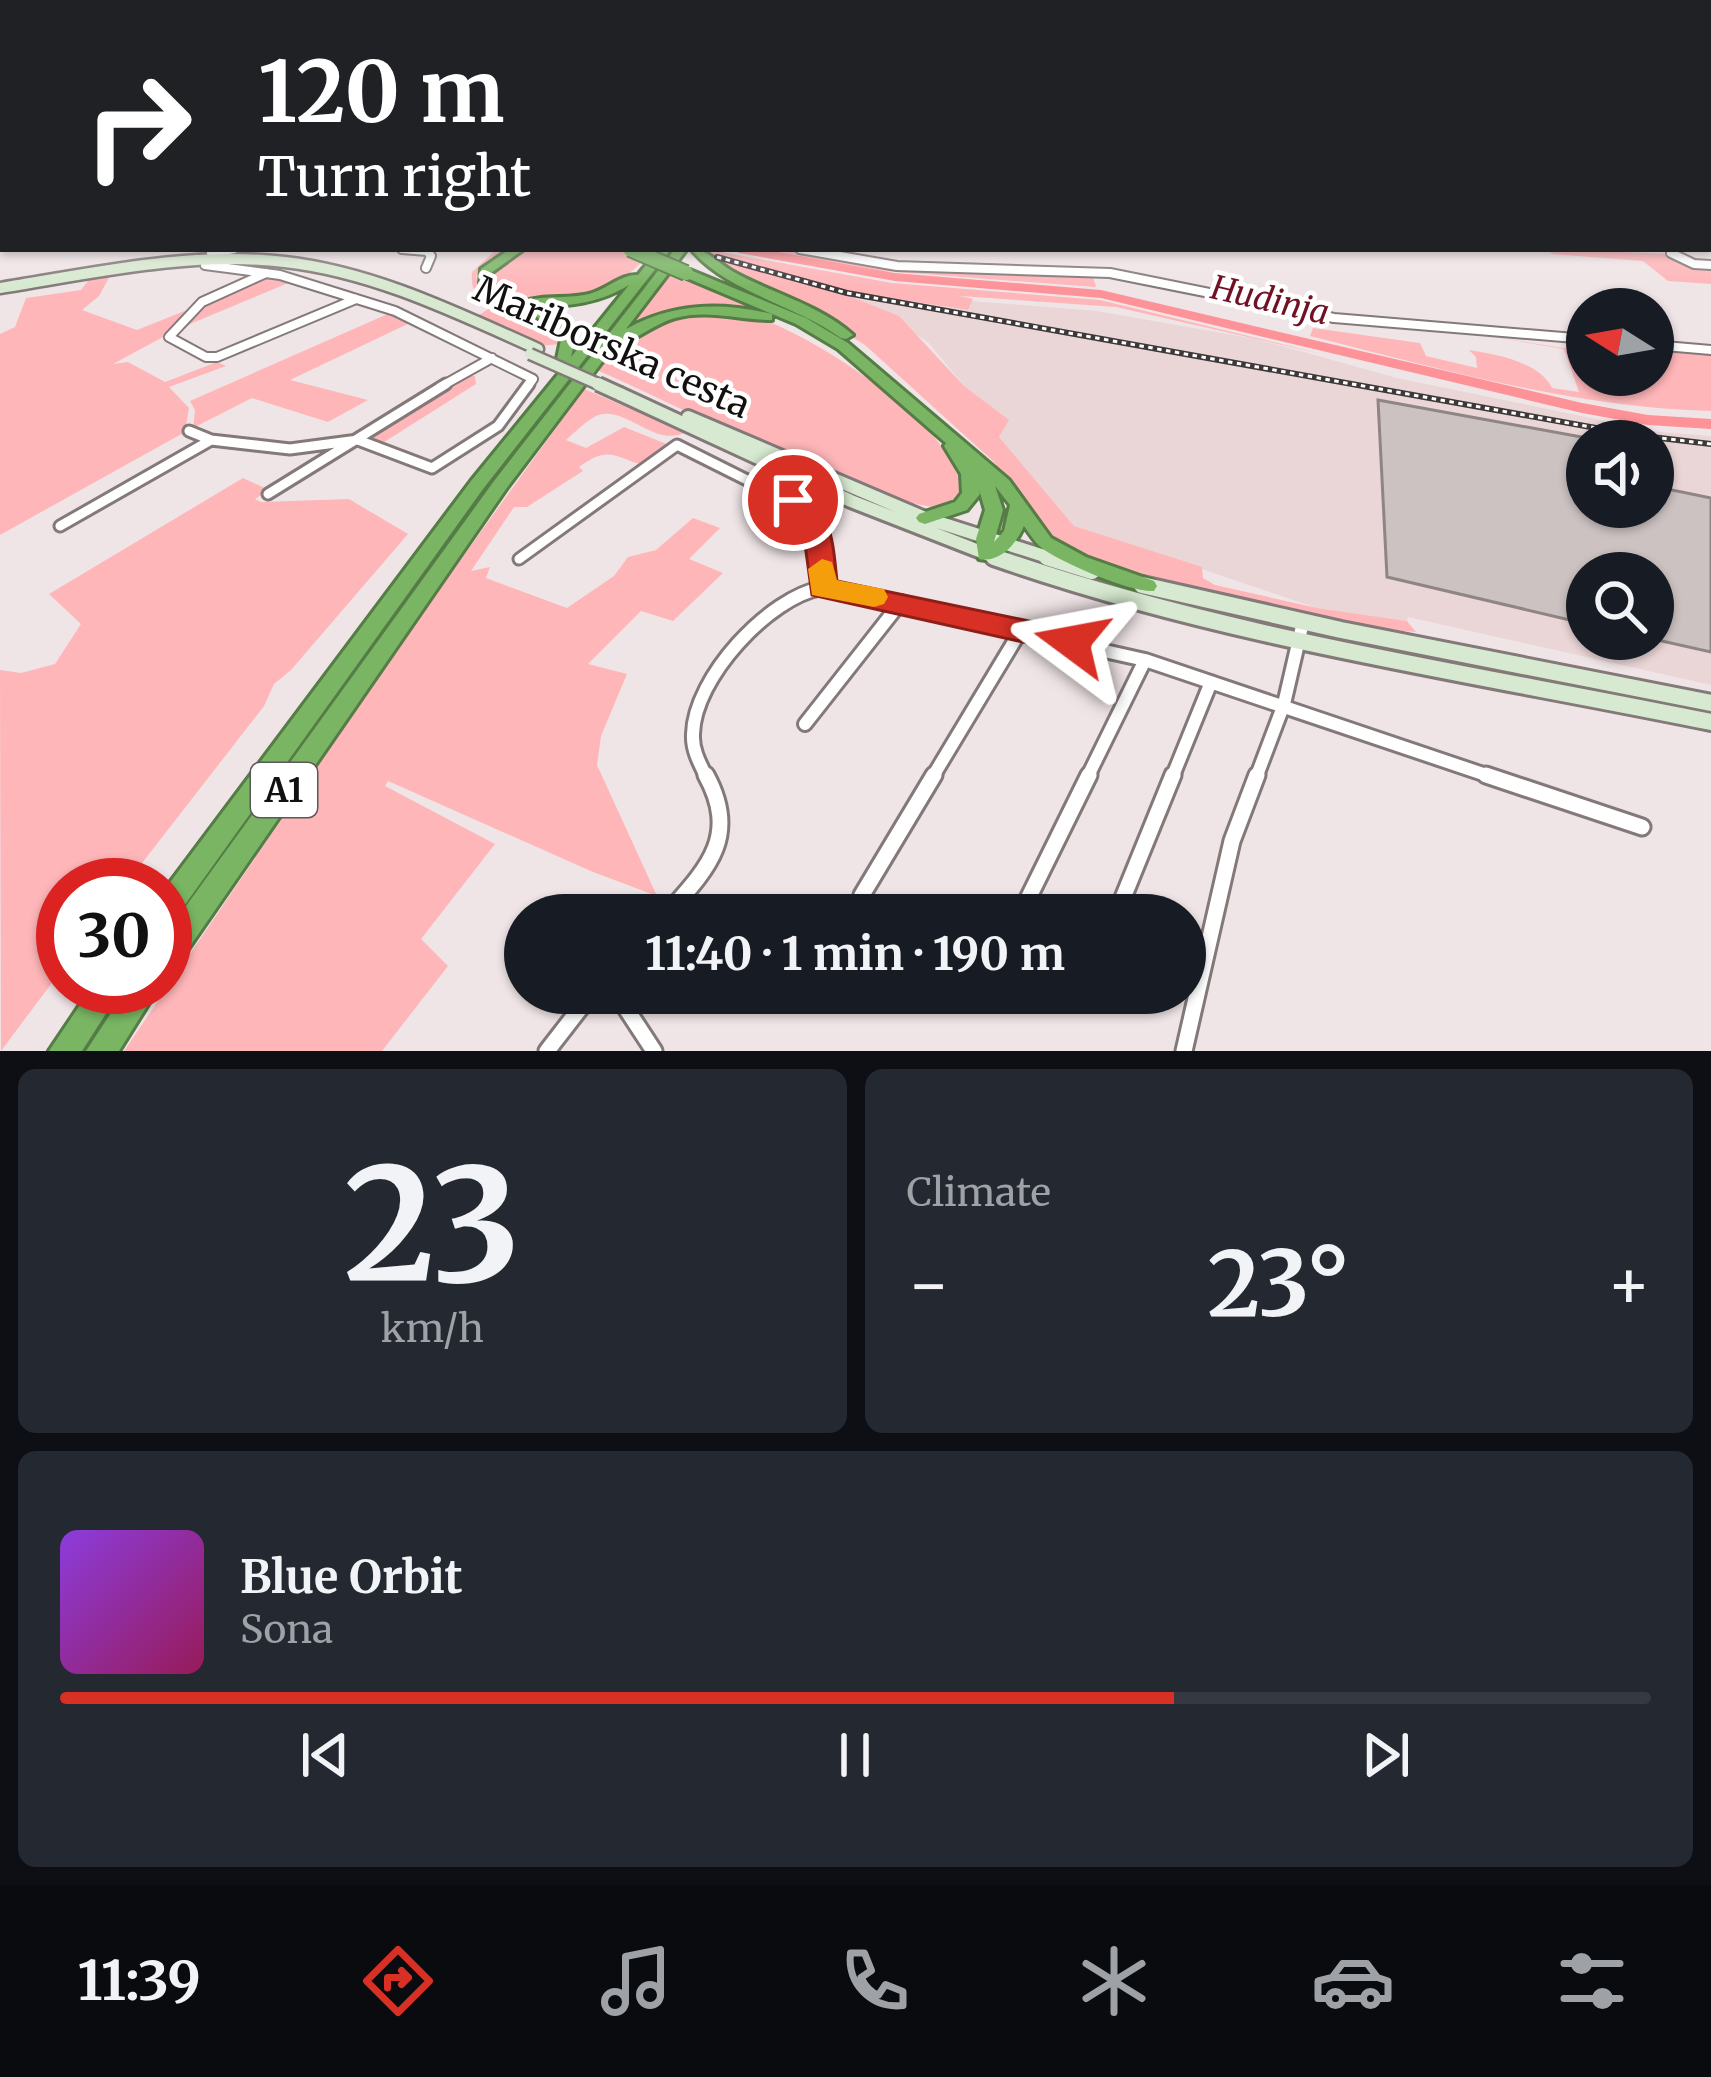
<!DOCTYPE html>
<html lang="en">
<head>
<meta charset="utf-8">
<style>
  :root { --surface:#171b24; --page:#242831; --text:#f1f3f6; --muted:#9ea1a6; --line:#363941; --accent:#d93025 }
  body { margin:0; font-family:Merriweather,serif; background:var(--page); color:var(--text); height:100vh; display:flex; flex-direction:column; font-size:45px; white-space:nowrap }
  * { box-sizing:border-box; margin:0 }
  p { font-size:39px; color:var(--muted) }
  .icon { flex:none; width:66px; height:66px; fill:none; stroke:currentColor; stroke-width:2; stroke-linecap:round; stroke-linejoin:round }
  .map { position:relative; height:1051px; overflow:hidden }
  .details { display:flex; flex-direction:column; gap:18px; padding:18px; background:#0d0f14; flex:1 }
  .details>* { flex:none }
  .hud { position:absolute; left:0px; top:0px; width:1713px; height:252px; box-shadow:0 3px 9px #0004; background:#202124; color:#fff; overflow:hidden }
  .needle { width:78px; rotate:281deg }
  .controls { position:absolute; left:1566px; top:288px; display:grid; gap:24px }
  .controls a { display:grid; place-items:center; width:108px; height:108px; border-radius:50%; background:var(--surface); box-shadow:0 3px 9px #0004; font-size:60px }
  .speed { position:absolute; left:36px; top:858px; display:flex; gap:24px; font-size:60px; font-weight:700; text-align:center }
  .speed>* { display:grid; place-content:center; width:156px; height:156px; border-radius:50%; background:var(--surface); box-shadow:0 3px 9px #0004; line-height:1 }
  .speed .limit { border:18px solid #d22; background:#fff; color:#111 }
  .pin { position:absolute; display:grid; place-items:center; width:102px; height:102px; color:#fff; margin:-51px; border:6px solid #fff; border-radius:50%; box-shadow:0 3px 12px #0007 }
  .me { position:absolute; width:132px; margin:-66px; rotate:283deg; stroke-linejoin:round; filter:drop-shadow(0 0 9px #0008) }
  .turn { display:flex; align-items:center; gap:42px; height:252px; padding:0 60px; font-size:54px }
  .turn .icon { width:156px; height:156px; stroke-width:2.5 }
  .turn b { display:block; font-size:84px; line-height:102px }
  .big { font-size:90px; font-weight:700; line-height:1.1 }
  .details .card { flex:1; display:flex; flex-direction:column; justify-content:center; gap:18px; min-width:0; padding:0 42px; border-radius:18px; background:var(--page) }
  .details .dial { align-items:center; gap:0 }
  .dial b { font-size:156px; line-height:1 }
  .song { display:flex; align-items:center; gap:36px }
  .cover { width:144px; height:144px; border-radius:18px; background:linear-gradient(135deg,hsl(270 70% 55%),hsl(330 70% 35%)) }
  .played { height:12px; border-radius:6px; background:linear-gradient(90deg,var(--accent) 70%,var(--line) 70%) }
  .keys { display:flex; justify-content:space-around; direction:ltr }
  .heat { display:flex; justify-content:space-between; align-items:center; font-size:66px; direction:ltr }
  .details .tiles { flex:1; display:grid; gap:18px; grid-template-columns:1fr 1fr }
  .card:last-child { grid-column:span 2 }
  .trip { position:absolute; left:504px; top:894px; width:702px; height:120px; border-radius:60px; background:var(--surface); box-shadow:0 3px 9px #0004; font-weight:700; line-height:120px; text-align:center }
  .menu { display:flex; height:192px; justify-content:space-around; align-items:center; background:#090b0e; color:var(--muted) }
  .menu .icon { width:84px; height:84px }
  .menu .selected { color:var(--accent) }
  .menu b { font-size:54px; color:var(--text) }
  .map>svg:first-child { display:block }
  .built { fill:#ead6d6; fill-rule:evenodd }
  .green { fill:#feb6b9 }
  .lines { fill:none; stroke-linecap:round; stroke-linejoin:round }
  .river { fill:#fd9298; fill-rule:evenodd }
  .building { fill:#ccc2c2; stroke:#8f8585; stroke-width:3 }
  .minor-far4-casing { stroke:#837979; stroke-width:9 }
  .minor-far3-casing { stroke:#837979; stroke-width:12 }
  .minor-far2-casing { stroke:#837979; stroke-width:15 }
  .minor-far1-casing { stroke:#837979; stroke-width:18 }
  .minor-casing { stroke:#837979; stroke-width:21 }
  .secondary-far2-casing { stroke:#837979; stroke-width:15 }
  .secondary-far1-casing { stroke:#837979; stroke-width:18 }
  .secondary-casing { stroke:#837979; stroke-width:22 }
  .motorway-casing { stroke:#557b46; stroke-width:6 }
  .minor-far4 { stroke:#fff; stroke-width:6 }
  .minor-far3 { stroke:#fff; stroke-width:8 }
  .minor-far2 { stroke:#fff; stroke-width:9 }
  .minor-far1 { stroke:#fff; stroke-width:12 }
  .minor { stroke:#fff; stroke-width:15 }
  .secondary-far2 { stroke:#d7e9d0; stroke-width:10 }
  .secondary-far1 { stroke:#d7e9d0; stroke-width:12 }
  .secondary { stroke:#d7e9d0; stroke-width:16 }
  .motorway { fill:#79b563; fill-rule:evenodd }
  .rail-casing { stroke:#3d3939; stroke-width:6 }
  .rail { stroke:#fff; stroke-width:3; stroke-dasharray:4.5; stroke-linecap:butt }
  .secondary-bridge-far1-casing { stroke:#837979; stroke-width:15; stroke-linecap:butt }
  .secondary-bridge-casing { stroke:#837979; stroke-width:18; stroke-linecap:butt }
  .motorway-bridge-casing { stroke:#557b46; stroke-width:18; stroke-linecap:butt }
  .secondary-bridge-far1 { stroke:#d7e9d0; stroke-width:10 }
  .secondary-bridge { stroke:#d7e9d0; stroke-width:12 }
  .motorway-bridge { stroke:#79b563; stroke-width:14 }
  .route { fill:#d93025; stroke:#8d1f18; stroke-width:3 }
  .slow { fill:#f59e0b }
  .labels { text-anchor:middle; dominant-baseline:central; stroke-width:9; stroke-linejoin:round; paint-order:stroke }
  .far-water-label { font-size:33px; font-style:italic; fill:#701223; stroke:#fff }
  .shield { fill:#fff; stroke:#5a5858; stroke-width:3 }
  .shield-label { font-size:33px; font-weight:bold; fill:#131010 }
  .street-label { font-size:36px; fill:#131010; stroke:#fff }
</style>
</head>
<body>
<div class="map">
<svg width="1711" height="1051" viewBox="0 0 1711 1051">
  <rect width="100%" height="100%" fill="#f0e5e6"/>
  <path class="built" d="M859,294L967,310L972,301L1097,311L1256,339L1397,378L1659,432L1711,436V685L1408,617L1407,621L1317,608L1074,526L999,437L1008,420L964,386L928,342L856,298ZM1587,441H1653V507H1587ZM1587,573H1653V639H1587Z"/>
  <path class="green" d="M497,249H511L493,258L476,276C486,317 549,303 560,344L540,346L476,317L494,305C477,300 470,289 472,272Z
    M526,249H619L644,260C605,300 540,315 492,284L490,272Z
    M704,249L892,283L1100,300L1322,354L1116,307L960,296L973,299L968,310L843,291L714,257L844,294L899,316L964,386L1009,420L999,437L1074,526L1202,567L1203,578L1215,585L1317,608L1407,621L1416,632C1296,624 1175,590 1061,550L1048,541L994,462L865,345L791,299L714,263Z
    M763,249H794L847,260L1092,273L1096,287L883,271Z
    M1547,249L1670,254L1711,271V284L1668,281L1643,261L1552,254Z
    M670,272L772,314L690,310L628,328Z
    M106,275L110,276L99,296L82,310L137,330L192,308L163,337L113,364L128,362L165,382L217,362L226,366L169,387L189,408L185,432L0,535V334L15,327L26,298L81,290L91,277Z
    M270,275L293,281L178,329L203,304Z
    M390,313L414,321L290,380L368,400L328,422L252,398L193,428L195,410L190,401Z
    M692,313C716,314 742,313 766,321C819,340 964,431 962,495L947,507C894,515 659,397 597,370L632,334Z
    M1313,328L1420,343L1426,356L1477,368L1476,357L1469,350C1495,354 1540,362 1552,388L1579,392L1564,349L1465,332L1587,352V375H1653V355L1662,347L1711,351V411C1576,408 1441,369 1310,336Z
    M462,376H475L476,384L381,444L365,438Z
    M584,389L686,432C655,449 624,403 596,416C586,421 574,433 566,440L586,448L624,427L669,445L640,464C615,457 608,445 579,467L583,471L527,507H514L471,571L490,567L486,578L567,608L614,576L628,557L656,550L693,518L720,528L689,559L723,573L673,621L641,611L588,664L627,674L601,736L597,765L657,896L593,872L388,781L385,786L495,844L421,939L448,966L382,1051H124L412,627Z
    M243,478L269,490L255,499L261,502L349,499L408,534L291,670L274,684L264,706L125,885H63V968L1,1051L0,670L21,673L55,664L81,624L49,594Z"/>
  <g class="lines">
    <path class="river" d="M0,200H3V208H0Z
      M732,249H762L895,273L1101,290L1582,403L1648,415L1711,419V429L1648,425L1582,413L1101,298L895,281L739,253Z"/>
  </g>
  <path class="building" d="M1378,400L1587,438V507H1653V486L1711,498V652L1653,639V573H1587V624L1387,577Z"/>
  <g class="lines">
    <defs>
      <path id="minor-far4" d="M402,249L422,251
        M800,249L809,251
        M225,251L234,249"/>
      <path id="minor-far3" d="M402,249L427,251L431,256L426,268
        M800,249L897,266L1110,273L1334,318L1587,339
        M211,253L234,249
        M1671,253L1694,264L1711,265
        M205,265L280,275L395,311L533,379L527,387
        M266,273L202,302L169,337L206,357H217L356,299
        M1653,345L1711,350
        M440,387L492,358"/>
      <path id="minor-far2" d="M189,431L211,440L290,449L358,440L432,468L498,426L529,384
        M268,494L446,384
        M60,526L211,440
        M519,559L677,445L807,510L822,560"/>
      <path id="minor-far1" d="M822,557V588
        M805,724L901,602
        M707,778C700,764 692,750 693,734C694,678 769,597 822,588L1145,660L1495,778
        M932,778L1021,630
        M1087,778L1145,660
        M1172,778L1211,682
        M1256,778L1284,704L1303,622"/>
      <path id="minor" d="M1486,775L1642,827
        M862,895L934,775
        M666,915C707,869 740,837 706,775
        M1020,915L1089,775
        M1116,915L1173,775
        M616,993L654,1051
        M547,1051L592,993
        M1184,1051L1232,841L1257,775"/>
      <path id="secondary-far2" d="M0,288C94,273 190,251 285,262C374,272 457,313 538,349"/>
      <path id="secondary-far1" d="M620,394L851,501L1002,560
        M688,417L925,518L1057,560"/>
      <path id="secondary" d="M994,557C1225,638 1471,673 1711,722
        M1047,557L1092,571
        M1142,585L1341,630L1711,703"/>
      <path id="motorway" d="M510,249H524L491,273L492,284L523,302C543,294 570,300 592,293C608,288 622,274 638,275L659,249H671L483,489L174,920L165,924V889L471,481L560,372L555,368L561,340C544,309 503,310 480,285L481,269ZM629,285L571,357L575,340C564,322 553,314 534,306C568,307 600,303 629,285Z
        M675,249H687L626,329C673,303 721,302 772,314V320C739,320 708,309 675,318C653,324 631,344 614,346L506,489L175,968L165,972V935L494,481Z
        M691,249C707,249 718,263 732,271C771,293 820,305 853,335L846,339L841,338C796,305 726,292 691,249Z
        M682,270H690L806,318L848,343L1009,480L1051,538L1086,557L1154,581L1157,586L1154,591C1131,593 1063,563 1043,549C1035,543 1030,534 1024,526C1016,544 1000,563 979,559L976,539L985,510L979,489L980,494L967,510L925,524L919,522L916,518L919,514L955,502L962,493L961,474L944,446L946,443L838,349L796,324L682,276ZM995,486L1010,505L1004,531L994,542L1003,510Z
        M92,987H123L82,1051H49Z
        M128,987H159L119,1051H86Z"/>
    </defs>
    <use href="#minor-far4" class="minor-far4-casing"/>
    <use href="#minor-far3" class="minor-far3-casing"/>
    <use href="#minor-far2" class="minor-far2-casing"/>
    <use href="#minor-far1" class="minor-far1-casing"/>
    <use href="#minor" class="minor-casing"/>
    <use href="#secondary-far2" class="secondary-far2-casing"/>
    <use href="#secondary-far1" class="secondary-far1-casing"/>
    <use href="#secondary" class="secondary-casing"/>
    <use href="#motorway" class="motorway-casing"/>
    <use href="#minor-far4" class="minor-far4"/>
    <use href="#minor-far3" class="minor-far3"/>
    <use href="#minor-far2" class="minor-far2"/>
    <use href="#minor-far1" class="minor-far1"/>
    <use href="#minor" class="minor"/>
    <use href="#secondary-far2" class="secondary-far2"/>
    <use href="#secondary-far1" class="secondary-far1"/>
    <use href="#secondary" class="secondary"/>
    <use href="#motorway" class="motorway"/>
    <defs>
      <path id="rail" d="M717,257L847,293L1635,435L1711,444"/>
    </defs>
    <use href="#rail" class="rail-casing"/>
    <use href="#rail" class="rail"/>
    <defs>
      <path id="secondary-bridge-far1" d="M530,354L605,387"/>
      <path id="secondary-bridge" d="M598,384L620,394"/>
      <path id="motorway-bridge" d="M630,249L686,273"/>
    </defs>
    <use href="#secondary-bridge-far1" class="secondary-bridge-far1-casing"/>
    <use href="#secondary-bridge" class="secondary-bridge-casing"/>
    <use href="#motorway-bridge" class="motorway-bridge-casing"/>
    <use href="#secondary-bridge-far1" class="secondary-bridge-far1"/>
    <use href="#secondary-bridge" class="secondary-bridge"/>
    <use href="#motorway-bridge" class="motorway-bridge"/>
  </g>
  <linearGradient id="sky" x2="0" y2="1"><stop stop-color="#b0a6c8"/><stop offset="0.49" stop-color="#f8f3f4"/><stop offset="1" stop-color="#f8f3f4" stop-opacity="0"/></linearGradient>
  <rect width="1711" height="288" fill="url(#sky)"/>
  <path class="route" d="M793,492C833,504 833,546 837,581L1072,630L1084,634L1088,642L1084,650L1072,653L812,595L803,530L780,500Z"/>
  <path class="slow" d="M822,559L832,562L837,580L884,589L888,597L884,604L874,607L812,595L808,569Z"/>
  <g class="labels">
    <g class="far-water-label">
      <text transform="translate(1270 300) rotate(13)">Hudinja</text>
    </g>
    <rect class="shield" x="251" y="763" width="66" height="54" rx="9"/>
    <g class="shield-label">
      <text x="284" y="790">A1</text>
    </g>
    <g class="street-label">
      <text transform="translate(612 347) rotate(24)">Mariborska cesta</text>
    </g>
  </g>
</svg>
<div class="controls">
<a><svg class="needle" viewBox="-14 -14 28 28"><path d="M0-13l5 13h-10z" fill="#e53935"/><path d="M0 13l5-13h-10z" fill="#9ea1a6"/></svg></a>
<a><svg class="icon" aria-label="sound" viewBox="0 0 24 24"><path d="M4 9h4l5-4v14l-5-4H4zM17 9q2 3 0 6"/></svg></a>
<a><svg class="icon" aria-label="search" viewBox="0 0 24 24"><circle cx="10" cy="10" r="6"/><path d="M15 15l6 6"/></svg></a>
</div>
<div class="speed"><div class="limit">30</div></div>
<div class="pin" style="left:793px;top:500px;background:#d93025"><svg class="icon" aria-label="arrive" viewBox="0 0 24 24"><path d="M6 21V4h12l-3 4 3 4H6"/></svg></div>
<svg class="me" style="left:1072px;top:642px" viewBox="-20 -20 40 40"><path d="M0-17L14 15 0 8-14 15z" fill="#d93025" stroke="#fff" stroke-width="4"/></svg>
<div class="trip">11:40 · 1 min · 190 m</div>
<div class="hud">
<div class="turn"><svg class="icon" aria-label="right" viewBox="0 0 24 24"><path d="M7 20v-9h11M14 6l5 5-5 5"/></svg><div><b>120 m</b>Turn right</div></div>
</div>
</div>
<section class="details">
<div class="tiles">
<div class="card dial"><b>23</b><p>km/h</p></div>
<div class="card"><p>Climate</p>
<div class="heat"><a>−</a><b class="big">23°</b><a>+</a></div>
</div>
<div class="card">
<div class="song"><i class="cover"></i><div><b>Blue Orbit</b><p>Sona</p></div></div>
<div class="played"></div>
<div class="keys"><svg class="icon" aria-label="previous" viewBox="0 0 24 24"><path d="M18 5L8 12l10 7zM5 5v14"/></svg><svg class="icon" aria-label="pause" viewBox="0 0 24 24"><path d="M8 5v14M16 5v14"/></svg><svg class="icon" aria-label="next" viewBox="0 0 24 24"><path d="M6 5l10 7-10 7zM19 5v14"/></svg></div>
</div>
</div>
</section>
<nav class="menu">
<b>11:39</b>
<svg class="icon selected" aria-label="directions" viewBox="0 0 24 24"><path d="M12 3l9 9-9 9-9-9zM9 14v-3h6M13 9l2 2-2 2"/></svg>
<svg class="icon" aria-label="music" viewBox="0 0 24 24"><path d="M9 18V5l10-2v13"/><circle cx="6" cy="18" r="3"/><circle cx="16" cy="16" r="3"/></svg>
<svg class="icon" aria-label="phone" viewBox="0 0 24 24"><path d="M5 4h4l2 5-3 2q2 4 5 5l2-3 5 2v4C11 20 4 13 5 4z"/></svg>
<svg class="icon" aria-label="climate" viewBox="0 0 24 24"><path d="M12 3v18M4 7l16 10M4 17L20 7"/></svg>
<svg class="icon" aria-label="car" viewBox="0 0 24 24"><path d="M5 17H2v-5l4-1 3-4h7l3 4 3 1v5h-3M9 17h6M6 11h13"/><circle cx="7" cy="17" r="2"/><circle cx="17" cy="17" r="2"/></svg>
<svg class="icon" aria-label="filters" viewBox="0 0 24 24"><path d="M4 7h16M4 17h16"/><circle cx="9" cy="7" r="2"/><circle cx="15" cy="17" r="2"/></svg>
</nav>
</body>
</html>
